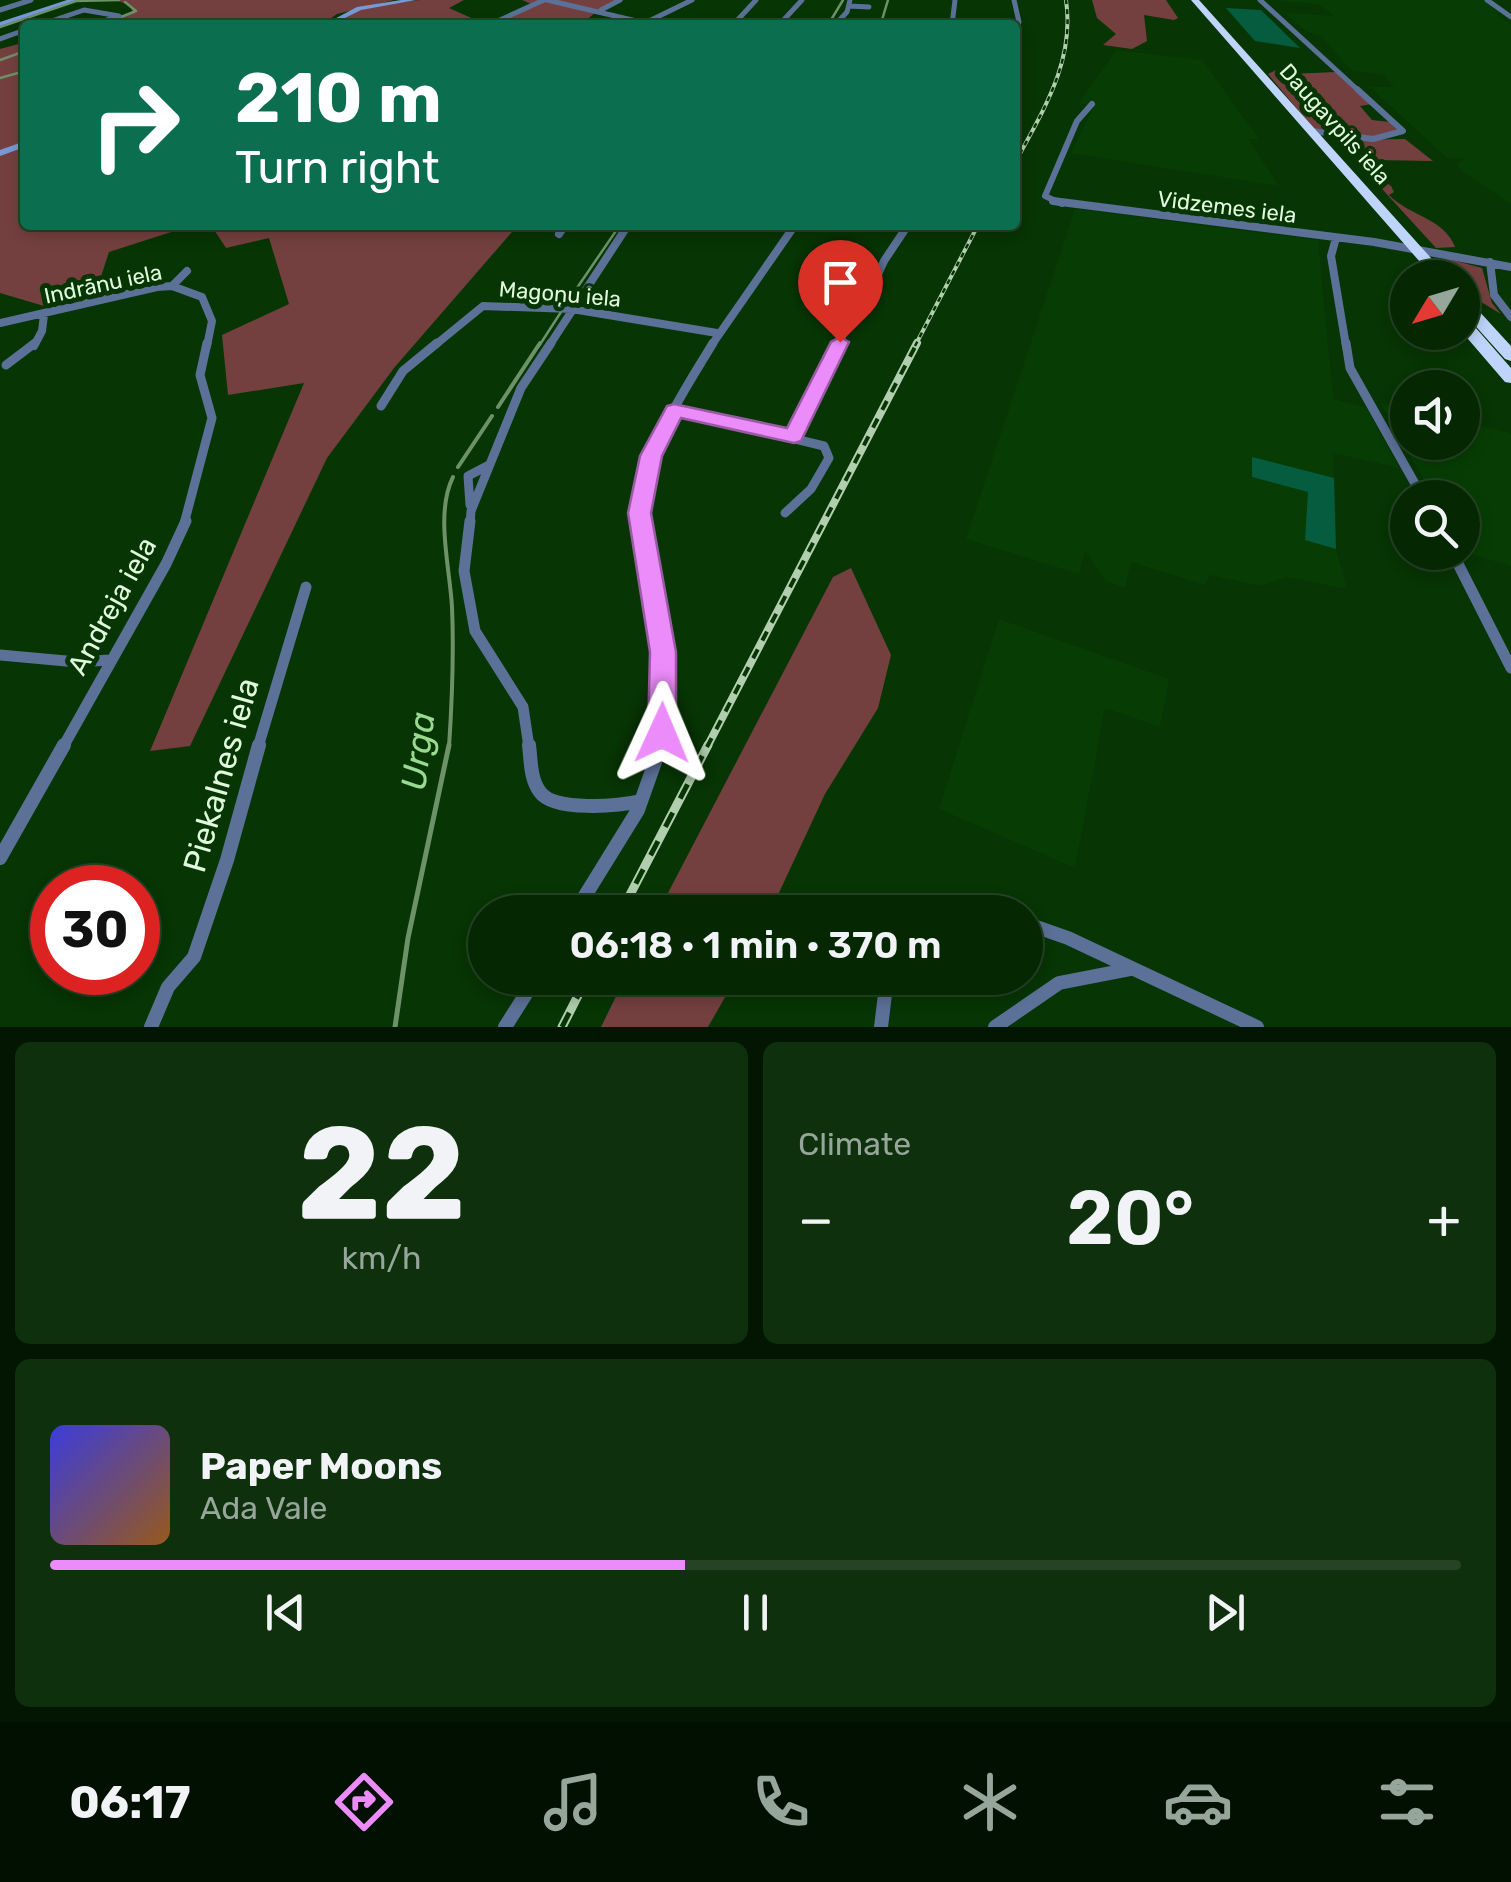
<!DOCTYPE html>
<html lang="en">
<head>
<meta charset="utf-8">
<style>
  :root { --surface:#052803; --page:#0e300d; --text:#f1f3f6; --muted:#97a69a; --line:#264425; --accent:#ec8cfb }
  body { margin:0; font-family:Rubik,sans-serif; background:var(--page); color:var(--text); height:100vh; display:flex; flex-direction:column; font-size:38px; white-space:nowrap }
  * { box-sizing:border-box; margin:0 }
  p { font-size:32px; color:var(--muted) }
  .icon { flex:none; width:55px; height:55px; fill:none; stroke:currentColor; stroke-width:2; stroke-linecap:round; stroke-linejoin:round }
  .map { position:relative; height:1027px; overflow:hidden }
  .details { display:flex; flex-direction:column; gap:15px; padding:15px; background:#031602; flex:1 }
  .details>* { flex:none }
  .hud { position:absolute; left:20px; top:20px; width:1000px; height:210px; border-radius:10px; box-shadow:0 5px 15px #0003,0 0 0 2px var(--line); background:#0b6e4f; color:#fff; overflow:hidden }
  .needle { width:65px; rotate:232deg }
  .controls { position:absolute; left:1390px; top:260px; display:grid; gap:20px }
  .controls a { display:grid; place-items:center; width:90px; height:90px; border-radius:50%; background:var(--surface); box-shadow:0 5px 15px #0003,0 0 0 2px var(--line); font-size:50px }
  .speed { position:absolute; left:30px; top:865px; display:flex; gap:20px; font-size:50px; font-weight:700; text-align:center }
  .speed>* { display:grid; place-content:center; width:130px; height:130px; border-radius:50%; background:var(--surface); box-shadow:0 5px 15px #0003,0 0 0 2px var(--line); line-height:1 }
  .speed .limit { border:15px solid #d22; background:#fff; color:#111 }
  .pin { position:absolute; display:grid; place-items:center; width:85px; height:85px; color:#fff; margin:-102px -42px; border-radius:50% 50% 50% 0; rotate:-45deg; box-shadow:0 0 10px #0007 }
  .pin .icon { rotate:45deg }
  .me { position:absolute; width:110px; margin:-55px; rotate:1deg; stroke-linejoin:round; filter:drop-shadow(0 0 8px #0008) }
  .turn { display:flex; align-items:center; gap:35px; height:210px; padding:0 50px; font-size:45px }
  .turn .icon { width:130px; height:130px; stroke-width:2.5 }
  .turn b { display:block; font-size:70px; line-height:85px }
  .big { font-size:75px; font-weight:600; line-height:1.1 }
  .details .tile { flex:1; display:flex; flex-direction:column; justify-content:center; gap:15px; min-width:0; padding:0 35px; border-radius:15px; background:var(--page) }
  .details .dial { align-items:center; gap:0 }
  .dial b { font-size:130px; line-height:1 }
  .song { display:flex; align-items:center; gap:30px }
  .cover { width:120px; height:120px; border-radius:15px; background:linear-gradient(135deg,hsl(240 70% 55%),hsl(30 70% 35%)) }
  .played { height:10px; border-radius:5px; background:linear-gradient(90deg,var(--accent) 45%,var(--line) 45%) }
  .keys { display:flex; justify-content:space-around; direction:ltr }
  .heat { display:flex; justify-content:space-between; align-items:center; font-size:55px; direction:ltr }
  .details .tiles { flex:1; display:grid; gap:15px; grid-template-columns:1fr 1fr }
  .tile:last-child { grid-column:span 2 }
  .trip { position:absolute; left:468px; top:895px; width:575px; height:100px; border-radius:50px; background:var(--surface); box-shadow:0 5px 15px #0003,0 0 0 2px var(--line); font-weight:600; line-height:100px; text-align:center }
  .menu { display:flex; height:160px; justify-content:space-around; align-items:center; background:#021001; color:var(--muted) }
  .menu .icon { width:70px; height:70px }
  .menu .active { color:var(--accent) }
  .menu b { font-size:45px; color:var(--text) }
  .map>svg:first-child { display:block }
  .built { fill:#073d04 }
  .green { fill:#74403f }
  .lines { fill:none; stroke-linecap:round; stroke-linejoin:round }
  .stream-far2 { stroke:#6d9169; stroke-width:2.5 }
  .stream-far1 { stroke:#6d9169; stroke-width:4 }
  .stream { stroke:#6d9169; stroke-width:5 }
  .building { fill:#055c3e }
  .street-far5 { stroke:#5c7198; stroke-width:5 }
  .street-far4 { stroke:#5c7198; stroke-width:6 }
  .street-far3 { stroke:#5c7198; stroke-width:8 }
  .street-far2 { stroke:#5c7198; stroke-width:9 }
  .street-far1 { stroke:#5c7198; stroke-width:11 }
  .street { stroke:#5c7198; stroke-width:14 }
  .secondary { fill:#7799d6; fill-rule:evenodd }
  .highway { fill:#bed4fa; fill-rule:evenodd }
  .rail-far2-casing { stroke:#b1cfae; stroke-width:4 }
  .rail-far1-casing { stroke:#b1cfae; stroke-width:8 }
  .rail-casing { stroke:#b1cfae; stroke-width:9 }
  .rail-far2 { stroke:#073504; stroke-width:2.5; stroke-dasharray:5; stroke-linecap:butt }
  .rail-far1 { stroke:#073504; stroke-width:4; stroke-dasharray:10; stroke-linecap:butt }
  .rail { stroke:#073504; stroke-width:5; stroke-dasharray:16; stroke-linecap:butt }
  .route { fill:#ec8cfb; stroke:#995ba3; stroke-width:2.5 }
  .labels { text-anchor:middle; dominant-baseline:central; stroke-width:10; stroke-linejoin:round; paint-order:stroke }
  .far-street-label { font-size:22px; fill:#e0f9dd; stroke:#073504 }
  .street-label { font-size:28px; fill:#e0f9dd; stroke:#073504 }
  .near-street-label { font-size:32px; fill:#e0f9dd; stroke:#073504 }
  .near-water-label { font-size:35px; font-style:italic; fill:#9ad992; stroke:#073504 }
</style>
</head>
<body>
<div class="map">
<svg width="1511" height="1027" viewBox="0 0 1511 1027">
  <rect width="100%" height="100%" fill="#073504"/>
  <path class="built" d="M1274,0H1484L1501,13L1497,14L1511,25V204L1465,173L1456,165L1465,159L1447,158L1370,87H1394L1384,75L1352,71L1321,36L1307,32L1285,13L1334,16L1319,4Z
    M1116,50L1202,60L1259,139H1248L1279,186L1071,153L1094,106L1079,103Z
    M1075,209L1318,240L1333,399L1366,407L1399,468L1333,453L1336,549L1347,589L1288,577L1260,586L1209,575L1205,585L1131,562L1125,588L1106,581L1085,550L1079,574L966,539Z
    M1380,403L1407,409L1408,442H1462L1463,422L1511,433V566L1466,553L1463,547L1462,498L1434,497Z
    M999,619L1169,679L1160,727L1105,708L1075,868L939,809Z"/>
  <path class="green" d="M116,0H394L337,14L321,25H93L132,12L131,6Z
    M421,0H464L449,8L487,25H328C356,6 388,3 421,0Z
    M522,0H624L598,10L581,25H487L533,5Z
    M1092,0H1166L1178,18L1174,20L1144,15L1147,41L1132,49L1103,45L1116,34L1097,18Z
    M22,43H25V225H193L109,252L95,295L44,306L0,293V49Z
    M1276,70L1289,74L1336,72L1372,104L1360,106L1372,120L1390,122L1397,130C1371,143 1340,134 1314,129L1268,74Z
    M1405,139L1433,161L1374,160L1341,140Z
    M1352,156L1391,186L1394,192L1389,195C1409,216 1444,218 1455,247L1436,248Z
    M211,225H518L394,368L327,458L190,746L150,751L304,383L228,395L222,335L289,304L269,238L226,248Z
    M1445,258L1482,268L1492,303L1501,314L1463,291L1462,278L1448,277L1434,263L1449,265Z
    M851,568L891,655L878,708L825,794L770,912H658L833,577Z
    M625,978H736L708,1027H601Z"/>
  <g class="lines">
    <path class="stream-far2" d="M121,17L136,11L125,2
      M828,25L843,0
      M874,25L882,20L888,0
      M0,27L76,1L119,0
      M0,60L25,51
      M0,78L25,71
      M566,304L620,225
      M539,346L561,312"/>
    <path class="stream-far1" d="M498,407L540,343
      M458,467L492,416
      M449,747C452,702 454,653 452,607C450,568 435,513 453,477"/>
    <path class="stream" d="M395,1027L408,938L449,745"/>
  </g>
  <path class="building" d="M1226,8L1261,10L1300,48L1255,41Z
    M1252,457L1334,478L1336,549L1305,540L1308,492L1252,477Z"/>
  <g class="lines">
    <path class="street-far5" d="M547,0L645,23L692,0
      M1014,0L1019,22L1015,38
      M1260,0L1359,91
      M1487,0L1511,17
      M849,6L869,7
      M0,10L31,0
      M601,10L620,0
      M500,20L544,0
      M839,20L859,22
      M40,25L84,10L119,16
      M93,25L118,16
      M733,25L756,0
      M779,25L802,0
      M835,25L847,12L850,0
      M952,25L955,0
      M0,39L25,30"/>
    <path class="street-far4" d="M1312,131L1373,139L1403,131L1357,89
      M1062,204L1045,196L1077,121L1092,104"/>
    <path class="street-far3" d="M1053,201L1374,242L1511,267
      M559,234L565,225
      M1336,238L1331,256L1346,346
      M1490,262L1494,295L1511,317
      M172,286L187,271
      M868,296L884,261L908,225
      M0,323L157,287L172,286L202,297L212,321L207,346
      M34,346L42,331L44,315
      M434,346L483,306L572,309L717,333
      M549,346L628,225
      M711,346L795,225
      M838,346L843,334"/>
    <path class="street-far2" d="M1346,343L1350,368L1423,498
      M6,365L35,343
      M381,406L403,371L437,343
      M674,410L824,446L829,458L811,489L785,513
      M794,437L839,343
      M470,505L468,476L489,465
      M184,524L212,418L200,375L207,343
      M470,524L471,511L521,388L551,343
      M640,524C638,457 680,398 713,343"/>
    <path class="street-far1" d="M470,521L464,571L475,631L523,707L529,747
      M640,521L663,659L660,747
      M1452,552L1511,668
      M0,655L77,662L110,660
      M63,747L166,564L186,521
      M258,747L306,587"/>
    <path class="street" d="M529,745C531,760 530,779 540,792C554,812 619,806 641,801
      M0,858L64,745
      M575,912L638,810L661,745
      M907,912H923
      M1025,923L1068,938L1257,1027
      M151,1027L168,987L194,957L227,860L259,745
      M505,1027L536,978
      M881,1027L887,978
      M995,1027L1059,983L1131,969"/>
    <path class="secondary" d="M67,0H76L0,26V22Z
      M401,0H416L361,10L331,25H323L357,7Z
      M25,141V147L0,156V150Z"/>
    <path class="highway" d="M1191,0H1199L1449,278H1434Z
      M1462,297L1467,298L1511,346V361L1505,359L1462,311Z
      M1462,317L1468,319L1511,368V383L1505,382L1462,332Z"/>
    <defs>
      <path id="rail-far2" d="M1015,163C1043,110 1075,62 1066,0
        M915,346L978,225"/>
      <path id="rail-far1" d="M707,747L917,343"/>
      <path id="rail" d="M621,912L708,745
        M562,1027L587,978"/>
    </defs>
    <use href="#rail-far2" class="rail-far2-casing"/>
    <use href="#rail-far1" class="rail-far1-casing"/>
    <use href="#rail" class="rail-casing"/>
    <use href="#rail-far2" class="rail-far2"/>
    <use href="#rail-far1" class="rail-far1"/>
    <use href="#rail" class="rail"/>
  </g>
  <path class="route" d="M840,337L849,342L801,441L794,443L681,418L662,456L651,513L676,652V733L672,742L662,746L652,742L648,733L650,652L628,513L640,456L667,406L674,404L787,428L831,342Z"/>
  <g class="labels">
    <g class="far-street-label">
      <text transform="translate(1335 124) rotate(48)">Daugavpils iela</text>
      <text transform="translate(1227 207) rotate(7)">Vidzemes iela</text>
      <text transform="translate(103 284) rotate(-12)">Indrānu iela</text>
      <text transform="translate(560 294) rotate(5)">Magoņu iela</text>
    </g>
    <g class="street-label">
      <text transform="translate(112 606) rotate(-61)">Andreja iela</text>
    </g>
    <g class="near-street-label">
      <text transform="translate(221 775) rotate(-74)">Piekalnes iela</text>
    </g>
    <g class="near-water-label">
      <text transform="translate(418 751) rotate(-83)">Urga</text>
    </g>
  </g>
</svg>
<div class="controls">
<a><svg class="needle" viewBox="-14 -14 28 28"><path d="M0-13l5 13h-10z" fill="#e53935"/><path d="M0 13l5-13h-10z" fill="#97a69a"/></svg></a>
<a><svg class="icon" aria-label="sound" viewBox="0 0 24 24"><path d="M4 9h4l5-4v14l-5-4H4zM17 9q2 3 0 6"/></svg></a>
<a><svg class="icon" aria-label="search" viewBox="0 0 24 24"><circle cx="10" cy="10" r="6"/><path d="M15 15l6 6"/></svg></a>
</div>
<div class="speed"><div class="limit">30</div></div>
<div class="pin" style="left:840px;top:342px;background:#d93025"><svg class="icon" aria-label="arrive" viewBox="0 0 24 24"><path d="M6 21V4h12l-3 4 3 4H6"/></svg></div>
<svg class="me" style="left:662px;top:733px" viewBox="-20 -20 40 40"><path d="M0-17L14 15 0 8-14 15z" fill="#ec8cfb" stroke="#fff" stroke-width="4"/></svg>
<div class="trip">06:18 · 1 min · 370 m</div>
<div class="hud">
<div class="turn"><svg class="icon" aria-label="right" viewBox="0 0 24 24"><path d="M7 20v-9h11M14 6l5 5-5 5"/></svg><div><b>210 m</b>Turn right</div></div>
</div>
</div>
<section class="details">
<div class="tiles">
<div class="tile dial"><b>22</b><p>km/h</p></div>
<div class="tile"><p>Climate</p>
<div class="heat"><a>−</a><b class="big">20°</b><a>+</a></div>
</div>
<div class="tile">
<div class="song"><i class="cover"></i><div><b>Paper Moons</b><p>Ada Vale</p></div></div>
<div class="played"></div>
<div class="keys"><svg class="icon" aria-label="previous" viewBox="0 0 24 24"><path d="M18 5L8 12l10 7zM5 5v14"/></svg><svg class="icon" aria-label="pause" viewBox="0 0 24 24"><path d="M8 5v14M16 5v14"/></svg><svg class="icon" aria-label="next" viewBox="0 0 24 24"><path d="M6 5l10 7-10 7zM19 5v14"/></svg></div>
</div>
</div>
</section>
<nav class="menu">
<b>06:17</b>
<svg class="icon active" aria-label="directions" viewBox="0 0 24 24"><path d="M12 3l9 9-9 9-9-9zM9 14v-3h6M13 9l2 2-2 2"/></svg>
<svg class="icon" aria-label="music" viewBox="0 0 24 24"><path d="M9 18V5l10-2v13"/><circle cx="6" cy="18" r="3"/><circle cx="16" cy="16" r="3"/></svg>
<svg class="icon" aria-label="phone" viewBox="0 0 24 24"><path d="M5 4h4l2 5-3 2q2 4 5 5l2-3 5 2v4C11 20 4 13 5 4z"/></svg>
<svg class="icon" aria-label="climate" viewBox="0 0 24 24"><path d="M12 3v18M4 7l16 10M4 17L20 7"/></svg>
<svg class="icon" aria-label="car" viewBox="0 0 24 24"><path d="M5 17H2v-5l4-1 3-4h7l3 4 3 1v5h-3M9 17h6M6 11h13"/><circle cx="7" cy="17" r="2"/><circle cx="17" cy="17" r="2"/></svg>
<svg class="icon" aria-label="filters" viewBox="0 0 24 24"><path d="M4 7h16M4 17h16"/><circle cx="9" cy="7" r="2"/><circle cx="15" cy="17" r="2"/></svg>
</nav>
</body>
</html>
